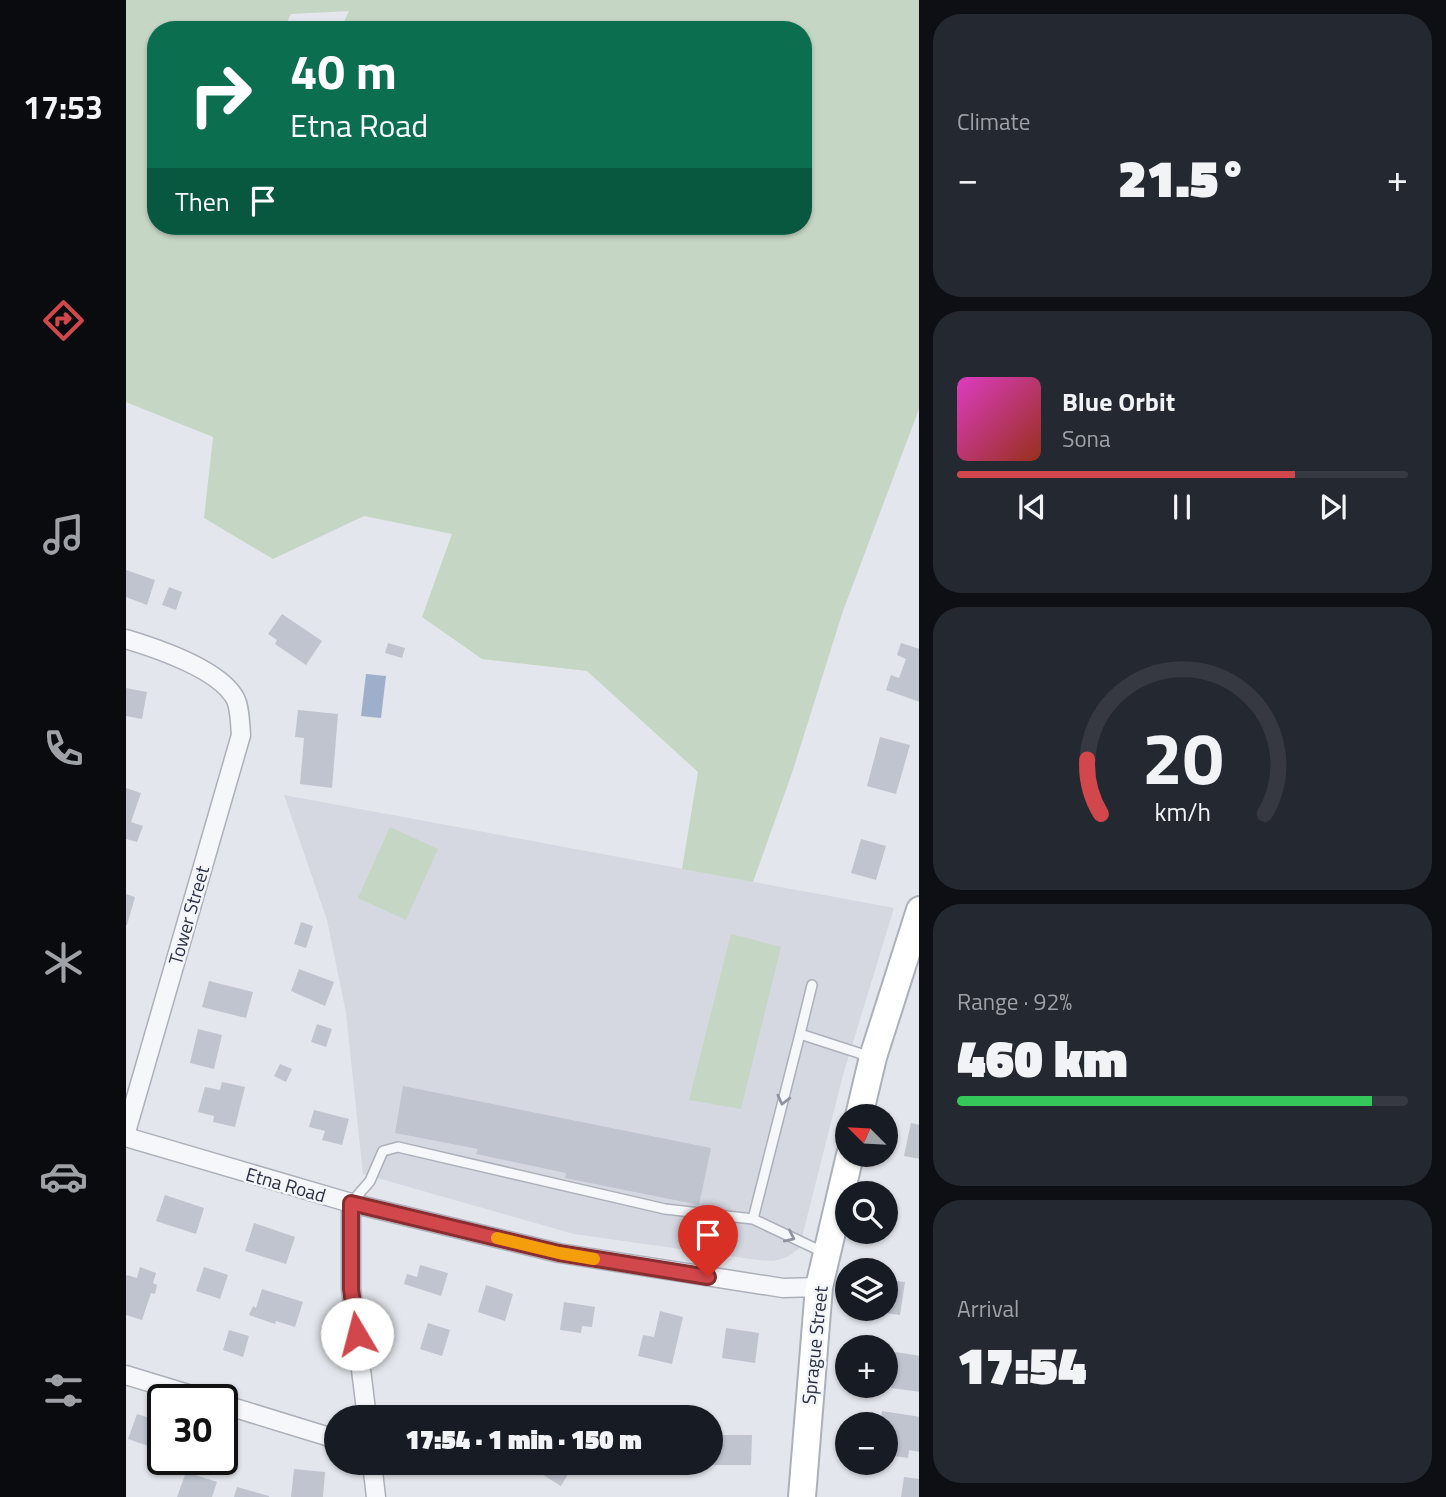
<!DOCTYPE html>
<html lang="en">
<head>
<meta charset="utf-8">
<style>
  :root { --surface:#171b24; --page:#242831; --text:#f1f3f6; --muted:#9ea1a6; --line:#363941; --accent:#d2474b }
  body { margin:0; font-family:"Titillium Web",sans-serif; background:var(--page); color:var(--text); height:100vh; display:flex; flex-direction:column; font-size:26px; white-space:nowrap }
  * { box-sizing:border-box; margin:0 }
  p { font-size:23px; color:var(--muted) }
  .icon { flex:none; width:38px; height:38px; fill:none; stroke:currentColor; stroke-width:2; stroke-linecap:round; stroke-linejoin:round }
  .map { position:relative; flex:1; overflow:hidden }
  .side { display:flex; flex-direction:column; gap:14px; padding:14px; background:#0d0f14; width:527px }
  .side>* { flex:none }
  .banner { position:absolute; left:21px; top:21px; width:665px; height:214px; border-radius:28px; box-shadow:0 2px 5px #0004; background:#0b6e4f; color:#fff; overflow:hidden }
  .needle { width:46px; rotate:294deg }
  .controls { position:absolute; left:709px; top:1104px; display:grid; gap:14px }
  .controls a { display:grid; place-items:center; width:63px; height:63px; border-radius:50%; background:var(--surface); box-shadow:0 2px 5px #0004; font-size:35px }
  .speed { position:absolute; left:21px; top:1384px; display:flex; gap:14px; font-size:35px; font-weight:700; text-align:center }
  .speed>* { display:grid; place-content:center; width:91px; height:91px; border-radius:50%; background:var(--surface); box-shadow:0 2px 5px #0004; line-height:1 }
  .speed .limit { border:4px solid #111; border-radius:10px; background:#fff; color:#111 }
  .pin { position:absolute; display:grid; place-items:center; width:60px; height:60px; color:#fff; margin:-72px -30px; border-radius:50% 50% 50% 0; rotate:-45deg; box-shadow:0 0 7px #0007 }
  .pin .icon { rotate:45deg }
  .me { position:absolute; width:77px; margin:-38px; rotate:352deg; stroke-linejoin:round; filter:drop-shadow(0 0 5px #0008) }
  .turn { display:flex; align-items:center; gap:24px; height:147px; padding:0 28px; font-size:32px }
  .turn .icon { width:91px; height:91px; stroke-width:2.5 }
  .turn b { display:block; font-size:49px; line-height:60px }
  .then { display:flex; align-items:center; height:66px; padding:0 28px; background:#0003; gap:14px; font-size:26px }
  .big { font-size:52px; font-weight:800; line-height:1.1 }
  .side .widget { flex:1; display:flex; flex-direction:column; justify-content:center; gap:10px; min-width:0; padding:0 24px; border-radius:28px; background:var(--page) }
  .side .dial { align-items:center; gap:0 }
  .dial svg { height:182px; overflow:visible; fill:none; stroke:var(--line); stroke-width:7; stroke-linecap:round; text-anchor:middle }
  .dial text { fill:var(--text); stroke:none }
  .song { display:flex; align-items:center; gap:21px }
  .cover { width:84px; height:84px; border-radius:10px; background:linear-gradient(135deg,hsl(310 70% 55%),hsl(10 70% 35%)) }
  .played { height:7px; border-radius:4px; background:linear-gradient(90deg,var(--accent) 75%,var(--line) 75%) }
  .keys { display:flex; justify-content:space-around; direction:ltr }
  .heat { display:flex; justify-content:space-between; align-items:center; font-size:38px; direction:ltr }
  .charge { height:10px; border-radius:5px; background:linear-gradient(90deg,#34c759 92%,var(--line) 0) }
  .trip { position:absolute; left:198px; top:1405px; width:399px; height:70px; border-radius:35px; background:var(--surface); box-shadow:0 2px 5px #0004; font-weight:800; line-height:70px; text-align:center }
  main { display:flex; flex:1; min-height:0 }
  .menu { display:flex; flex-direction:column; width:126px; justify-content:space-around; align-items:center; background:#090b0e; color:var(--muted) }
  .menu .icon { width:49px; height:49px }
  .menu .active { color:var(--accent) }
  .menu b { font-size:32px; color:var(--text) }
  .map>svg:first-child { display:block }
  .built { fill:#d5d8e1 }
  .green { fill:#c6d6c4; fill-rule:evenodd }
  .water { fill:#9eafcc }
  .building { fill:#c0c4cf }
  .lines { fill:none; stroke-linecap:round; stroke-linejoin:round }
  .service-casing { stroke:#acb0ba; stroke-width:12 }
  .minor-casing { stroke:#acb0ba; stroke-width:21 }
  .secondary-casing { stroke:#acb0ba; stroke-width:30 }
  .service { stroke:#f6f7fa; stroke-width:9 }
  .minor { stroke:#f6f7fa; stroke-width:18 }
  .secondary { stroke:#fff; stroke-width:26 }
  .oneway { stroke:#9094a0 }
  .route-casing { stroke:#882e31; stroke-width:18 }
  .route { stroke:#d2474b; stroke-width:12 }
  .slow { stroke:#f59e0b; stroke-width:12 }
  .labels { text-anchor:middle; dominant-baseline:central; stroke-width:5; stroke-linejoin:round; paint-order:stroke }
  .street-label { font-size:19px; fill:#2a3145; stroke:#f3f5f9 }
</style>
</head>
<body>
<main>
<nav class="menu">
<b>17:53</b>
<svg class="icon active" aria-label="directions" viewBox="0 0 24 24"><path d="M12 3l9 9-9 9-9-9zM9 14v-3h6M13 9l2 2-2 2"/></svg>
<svg class="icon" aria-label="music" viewBox="0 0 24 24"><path d="M9 18V5l10-2v13"/><circle cx="6" cy="18" r="3"/><circle cx="16" cy="16" r="3"/></svg>
<svg class="icon" aria-label="phone" viewBox="0 0 24 24"><path d="M5 4h4l2 5-3 2q2 4 5 5l2-3 5 2v4C11 20 4 13 5 4z"/></svg>
<svg class="icon" aria-label="climate" viewBox="0 0 24 24"><path d="M12 3v18M4 7l16 10M4 17L20 7"/></svg>
<svg class="icon" aria-label="car" viewBox="0 0 24 24"><path d="M5 17H2v-5l4-1 3-4h7l3 4 3 1v5h-3M9 17h6M6 11h13"/><circle cx="7" cy="17" r="2"/><circle cx="17" cy="17" r="2"/></svg>
<svg class="icon" aria-label="filters" viewBox="0 0 24 24"><path d="M4 7h16M4 17h16"/><circle cx="9" cy="7" r="2"/><circle cx="15" cy="17" r="2"/></svg>
</nav>
<div class="map">
<svg width="794" height="1497" viewBox="0 0 794 1497">
  <rect width="100%" height="100%" fill="#e3e6ec"/>
  <path class="built" d="M158,795L768,908L717,1075L673,1249L661,1257L648,1261L632,1260L448,1234L237,1174L220,1013L201,920Z"/>
  <path class="green" d="M0,0H793V409L717,611L666,773L627,882L556,869L572,772L461,671L356,659L296,617L326,534L238,516L147,559L78,518L87,437L0,402ZM223,11L214,30H677V226H30V30H157L165,14Z
    M264,827L312,849L280,920L232,898Z
    M605,934L655,947L615,1109L563,1100Z"/>
  <path class="water" d="M240,674L260,676L255,718L235,716Z"/>
  <path class="building" d="M0,570L29,580L21,605L0,597Z
    M43,587L56,592L50,610L36,605Z
    M156,614L196,641L180,665L149,644L151,640L142,634Z
    M262,643L279,648L276,658L259,653Z
    M775,643L794,649V702L760,690L765,675L773,678L780,659L771,655Z
    M0,688L21,692L16,719L0,716Z
    M172,710L212,714L206,788L174,784L178,738L169,737Z
    M754,737L784,745L770,794L741,786Z
    M0,788L15,793L5,822L17,826L11,842L0,839Z
    M735,839L760,846L750,880L725,873Z
    M0,894L9,897L1,925H0Z
    M175,922L187,926L180,948L168,944Z
    M173,969L208,982L199,1006L165,991Z
    M83,981L127,992L120,1018L76,1007Z
    M191,1024L206,1029L200,1047L185,1042Z
    M72,1029L96,1035L88,1069L64,1063Z
    M154,1064L166,1069L160,1082L148,1076Z
    M96,1082L119,1087L109,1127L87,1122L88,1116L72,1112L79,1087L94,1090Z
    M277,1086L585,1148L573,1205L439,1178L440,1173L350,1154L352,1149L269,1133Z
    M188,1110L223,1119L216,1145L196,1140L199,1131L183,1127Z
    M785,1123L794,1125V1159L778,1156Z
    M39,1195L78,1208L70,1234L30,1221Z
    M128,1223L169,1237L160,1264L119,1251Z
    M294,1265L322,1273L315,1296L278,1284L281,1274L291,1277Z
    M14,1267L30,1273L27,1283L31,1285L29,1294L25,1293L16,1320L0,1315V1276L1,1275L11,1278Z
    M78,1267L102,1275L94,1299L70,1291Z
    M760,1280L779,1282L774,1315L744,1311L760,1309Z
    M360,1285L387,1294L379,1321L352,1312Z
    M136,1289L177,1302L169,1327L150,1321L149,1324L123,1315L127,1306L130,1308Z
    M438,1302L469,1307L466,1327L456,1326L455,1333L434,1330Z
    M534,1311L557,1317L546,1364L512,1356L517,1335L528,1337Z
    M302,1323L324,1330L316,1356L294,1349Z
    M600,1328L633,1333L629,1363L596,1358Z
    M103,1330L123,1336L117,1357L97,1350Z
    M763,1351L794,1356V1392L765,1388L767,1377L760,1376Z
    M314,1409L315,1418H284V1412Z
    M756,1411L794,1417V1452L783,1450L782,1458L760,1455V1424H754Z
    M11,1414L37,1422V1451L2,1439Z
    M584,1435H626L625,1465H584Z
    M420,1463H449L435,1486L414,1473Z
    M168,1469L199,1472L197,1497H165Z
    M60,1472L91,1482L86,1497H51Z
    M778,1477L794,1479V1497H775Z
    M111,1487L143,1496V1497H108Z"/>
  <g class="lines">
    <defs>
      <path id="service" d="M686,985L674,1034L745,1057
        M225,1203L244,1181L257,1151L272,1147L539,1209L627,1219L699,1253
        M627,1219L674,1034"/>
      <path id="minor" d="M0,639C30,648 93,669 109,698C114,707 114,724 115,735L0,1132
        M0,1137L225,1203L433,1253L657,1288L693,1287
        M225,1203V1289L241,1418
        M0,1375L82,1400
        M96,1404L210,1439
        M246,1463L250,1497"/>
      <path id="secondary" d="M733,1116L747,1057L794,910
        M676,1497L693,1287L724,1155"/>
    </defs>
    <use href="#service" class="service-casing"/>
    <use href="#minor" class="minor-casing"/>
    <use href="#secondary" class="secondary-casing"/>
    <use href="#service" class="service"/>
    <use href="#minor" class="minor"/>
    <use href="#secondary" class="secondary"/>
  </g>
  <defs><path id="oneway-chevron" d="M-2-3.5L2.5 0L-2 3.5" fill="none" stroke-width="1.6" stroke-linecap="round" stroke-linejoin="round" transform="scale(1.75)"/></defs>
  <g class="oneway">
    <use href="#oneway-chevron" transform="translate(657 1100) rotate(104)"/>
    <use href="#oneway-chevron" transform="translate(664 1237) rotate(25)"/>
  </g>
  <g class="lines">
    <defs>
      <path id="route" d="M231,1334L225,1289V1203L433,1253L582,1277"/>
    </defs>
    <use href="#route" class="route-casing"/>
    <use href="#route" class="route"/>
    <path class="slow" d="M371,1238L433,1253L468,1259"/>
  </g>
  <g class="labels">
    <g class="street-label">
      <text transform="translate(62 915) rotate(-74)">Tower Street</text>
      <text transform="translate(160 1184) rotate(16)">Etna Road</text>
      <text transform="translate(688 1345) rotate(-84)">Sprague Street</text>
    </g>
  </g>
</svg>
<div class="controls">
<a><svg class="needle" viewBox="-14 -14 28 28"><path d="M0-13l5 13h-10z" fill="#e53935"/><path d="M0 13l5-13h-10z" fill="#9ea1a6"/></svg></a>
<a><svg class="icon" aria-label="search" viewBox="0 0 24 24"><circle cx="10" cy="10" r="6"/><path d="M15 15l6 6"/></svg></a>
<a><svg class="icon" aria-label="layers" viewBox="0 0 24 24"><path d="M12 4l9 5-9 5-9-5zM3 14l9 5 9-5"/></svg></a>
<a>+</a>
<a>−</a>
</div>
<div class="speed"><div class="limit">30</div></div>
<div class="pin" style="left:582px;top:1277px;background:#d93025"><svg class="icon" aria-label="arrive" viewBox="0 0 24 24"><path d="M6 21V4h12l-3 4 3 4H6"/></svg></div>
<svg class="me" style="left:231px;top:1334px" viewBox="-20 -20 40 40"><circle r="19" fill="#fff"/><path d="M0-13L10 11 0 6-10 11z" fill="#d2474b"/></svg>
<div class="trip">17:54 · 1 min · 150 m</div>
<div class="banner">
<div class="turn"><svg class="icon" aria-label="right" viewBox="0 0 24 24"><path d="M7 20v-9h11M14 6l5 5-5 5"/></svg><div><b>40 m</b>Etna Road</div></div>
<div class="then">Then<svg class="icon" aria-label="arrive" viewBox="0 0 24 24"><path d="M6 21V4h12l-3 4 3 4H6"/></svg></div>
</div>
</div>
<section class="side">
<div class="widget"><p>Climate</p>
<div class="heat"><a>−</a><b class="big">21.5°</b><a>+</a></div>
</div>
<div class="widget">
<div class="song"><i class="cover"></i><div><b>Blue Orbit</b><p>Sona</p></div></div>
<div class="played"></div>
<div class="keys"><svg class="icon" aria-label="previous" viewBox="0 0 24 24"><path d="M18 5L8 12l10 7zM5 5v14"/></svg><svg class="icon" aria-label="pause" viewBox="0 0 24 24"><path d="M8 5v14M16 5v14"/></svg><svg class="icon" aria-label="next" viewBox="0 0 24 24"><path d="M6 5l10 7-10 7zM19 5v14"/></svg></div>
</div>
<div class="widget dial"><svg viewBox="0 0 100 80">
<path d="M14 69A42 42 0 1 1 86 69"/>
<path d="M14 69A42 42 0 0 1 8 45" stroke="#d2474b"/>
<text x="50" y="56" font-size="32" font-weight="700">20</text>
<text x="50" y="72" font-size="11">km/h</text>
</svg></div>
<div class="widget"><p>Range · 92%</p><b class="big">460 km</b><div class="charge"></div></div>
<div class="widget"><p>Arrival</p><b class="big">17:54</b></div>
</section>
</main>
</body>
</html>
